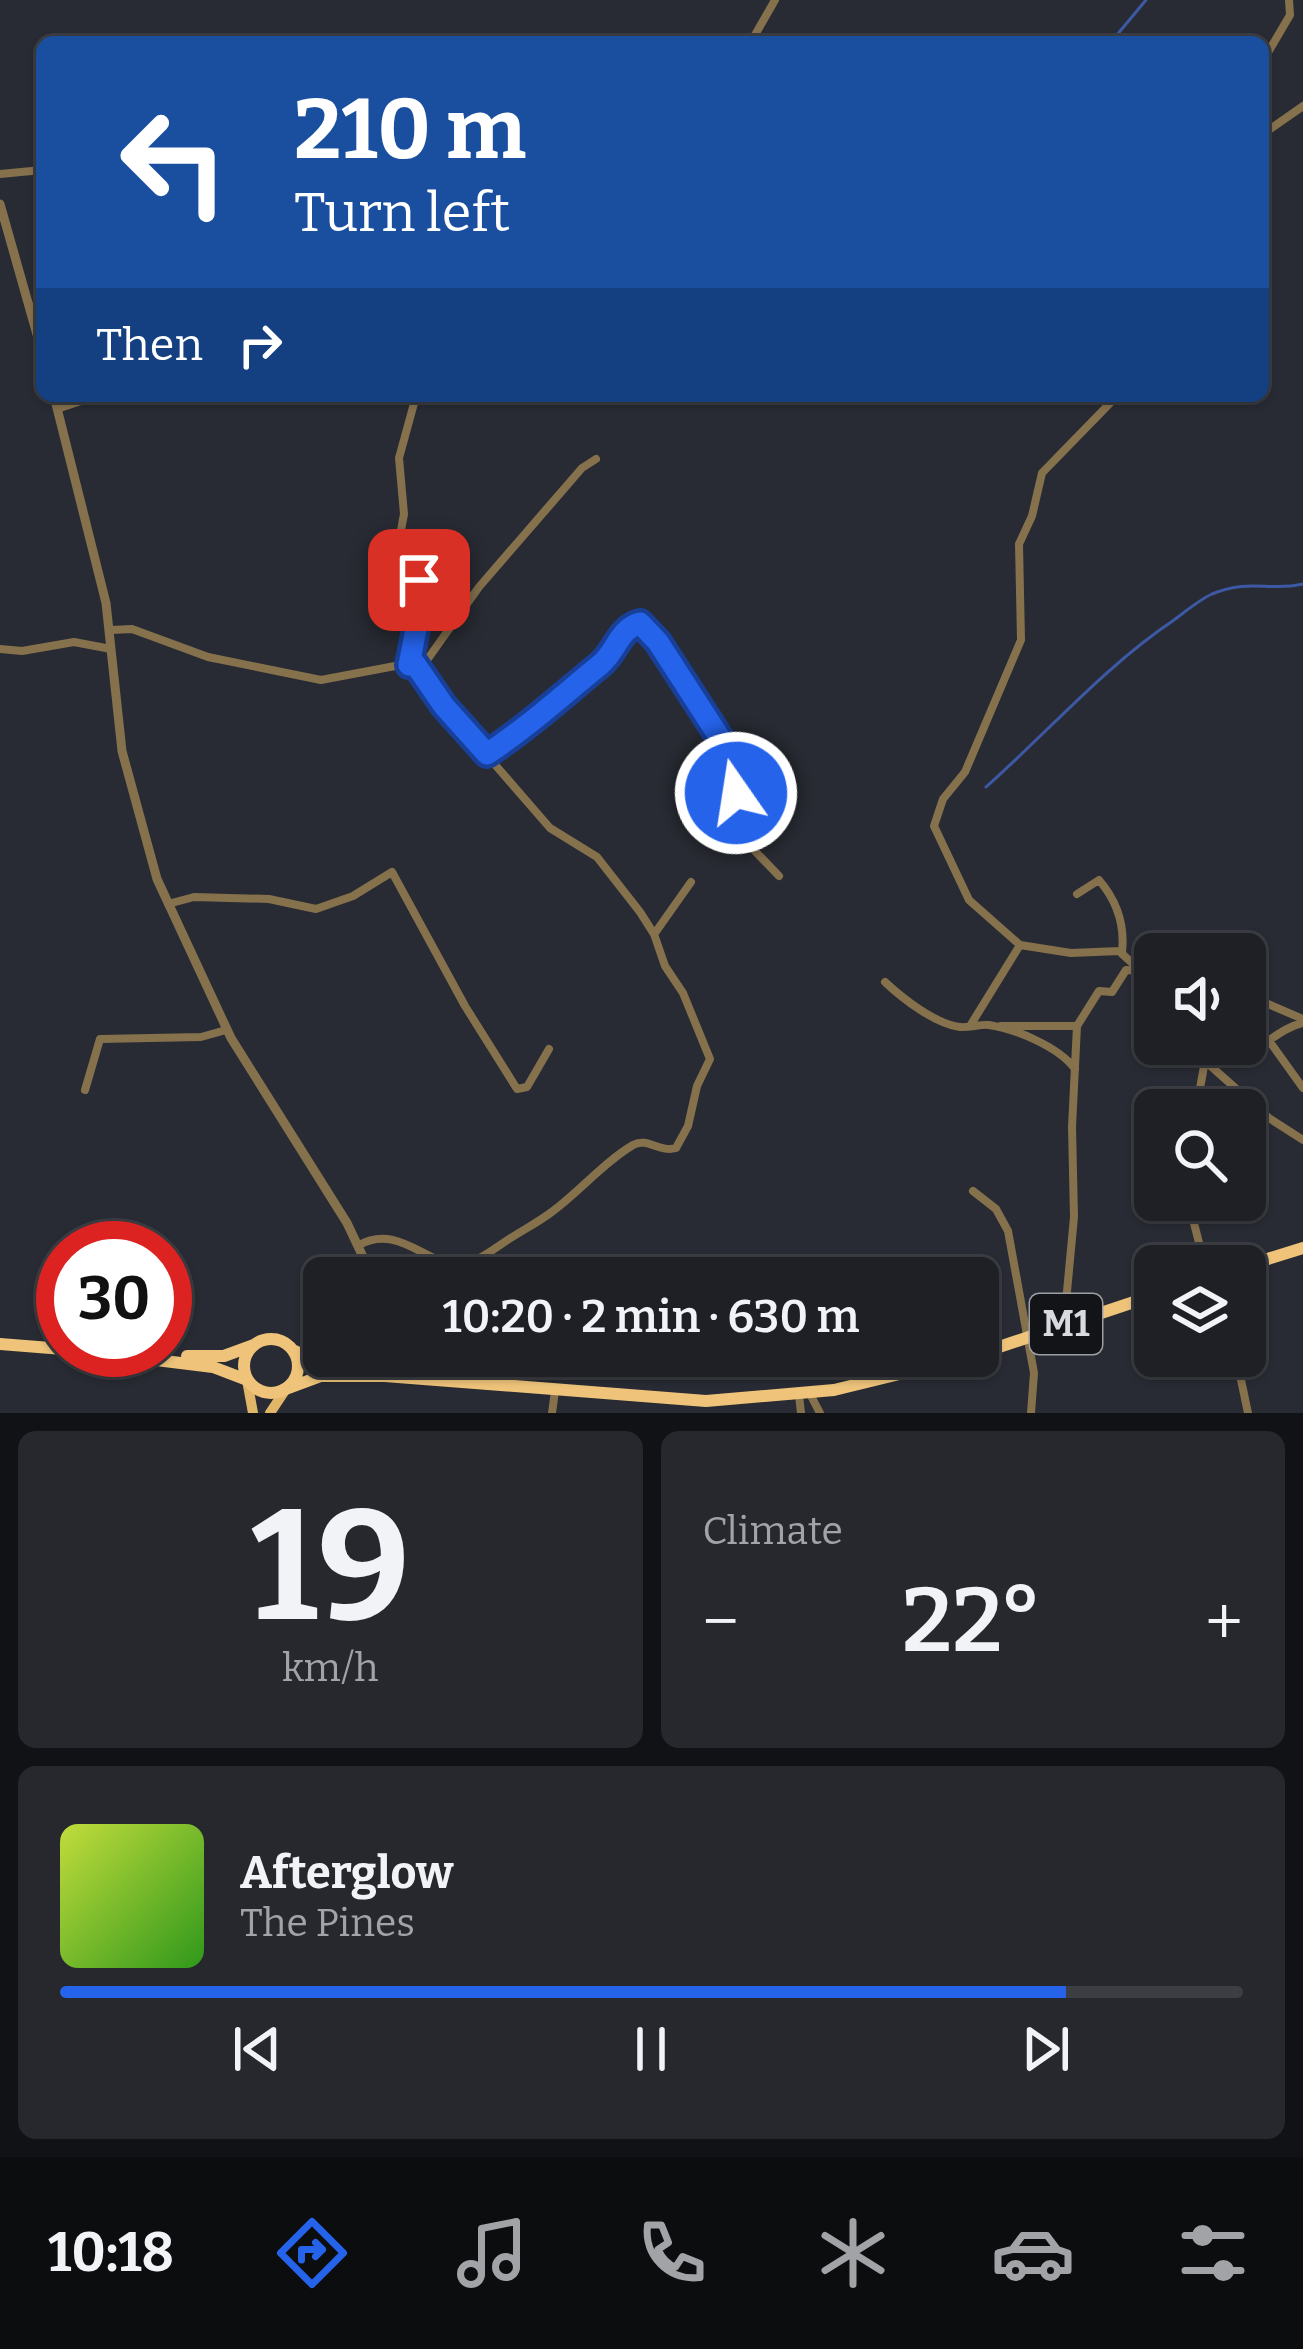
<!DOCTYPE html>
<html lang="en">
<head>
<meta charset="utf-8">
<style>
  :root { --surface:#1e2026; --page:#26282e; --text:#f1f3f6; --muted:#a1a3a7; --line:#3c3e43; --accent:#2563eb }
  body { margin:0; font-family:Bitter,serif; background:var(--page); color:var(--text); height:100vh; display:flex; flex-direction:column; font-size:45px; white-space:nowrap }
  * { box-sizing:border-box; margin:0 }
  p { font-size:39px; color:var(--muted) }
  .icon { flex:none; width:66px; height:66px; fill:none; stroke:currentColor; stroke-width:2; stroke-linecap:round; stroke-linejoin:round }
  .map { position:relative; height:1413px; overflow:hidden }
  .drawer { display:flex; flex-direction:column; gap:18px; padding:18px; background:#101215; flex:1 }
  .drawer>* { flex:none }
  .banner { position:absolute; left:36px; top:36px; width:1233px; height:366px; border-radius:18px; box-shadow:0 3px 9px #0004,0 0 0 3px var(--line); background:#1a4fa0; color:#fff; overflow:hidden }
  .tools { position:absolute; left:1134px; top:933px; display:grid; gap:24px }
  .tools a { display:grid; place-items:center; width:132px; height:132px; border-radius:18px; background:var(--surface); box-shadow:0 3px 9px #0004,0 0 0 3px var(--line); font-size:60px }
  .speed { position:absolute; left:36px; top:1221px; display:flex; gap:24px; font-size:60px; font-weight:700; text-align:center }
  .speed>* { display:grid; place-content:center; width:156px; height:156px; border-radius:50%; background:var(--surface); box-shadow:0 3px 9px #0004,0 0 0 3px var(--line); line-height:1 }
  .speed .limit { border:18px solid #d22; background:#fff; color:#111 }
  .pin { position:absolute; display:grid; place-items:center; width:102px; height:102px; color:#fff; margin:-51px; border-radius:24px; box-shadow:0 6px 18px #0006 }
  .me { position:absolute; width:132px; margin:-66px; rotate:347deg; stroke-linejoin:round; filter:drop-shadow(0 0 9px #0008) }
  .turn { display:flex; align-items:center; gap:42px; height:252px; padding:0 60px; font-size:54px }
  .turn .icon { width:156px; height:156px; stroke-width:2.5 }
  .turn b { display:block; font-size:84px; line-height:102px }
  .then { display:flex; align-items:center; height:114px; padding:0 60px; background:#0003; gap:24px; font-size:45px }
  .big { font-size:90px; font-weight:600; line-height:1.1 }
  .drawer .tile { flex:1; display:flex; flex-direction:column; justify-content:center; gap:18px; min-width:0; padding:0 42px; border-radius:18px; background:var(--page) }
  .drawer .dial { align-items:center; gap:0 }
  .dial b { font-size:156px; line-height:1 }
  .song { display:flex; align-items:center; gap:36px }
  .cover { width:144px; height:144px; border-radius:18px; background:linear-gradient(135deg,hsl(70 70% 55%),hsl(110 70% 35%)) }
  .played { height:12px; border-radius:6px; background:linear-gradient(90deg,var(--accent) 85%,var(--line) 85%) }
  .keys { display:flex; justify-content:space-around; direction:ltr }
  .heat { display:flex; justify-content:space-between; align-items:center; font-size:66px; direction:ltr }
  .drawer .tiles { flex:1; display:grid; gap:18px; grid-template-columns:1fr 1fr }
  .tile:last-child { grid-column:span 2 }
  .trip { position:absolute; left:303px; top:1257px; width:696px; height:120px; border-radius:18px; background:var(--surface); box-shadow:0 3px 9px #0004,0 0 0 3px var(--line); font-weight:600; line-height:120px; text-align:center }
  .tabs { display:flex; height:192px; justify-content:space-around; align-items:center; background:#0c0d0f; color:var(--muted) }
  .tabs .icon { width:84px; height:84px }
  .tabs .current { color:var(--accent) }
  .tabs b { font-size:54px; color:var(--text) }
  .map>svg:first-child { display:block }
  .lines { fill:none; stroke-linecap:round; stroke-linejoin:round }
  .stream { stroke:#3d59a5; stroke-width:3 }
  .minor { stroke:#86714d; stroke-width:8 }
  .tertiary { stroke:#86714d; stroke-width:9 }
  .primary { stroke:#e1b668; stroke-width:10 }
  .trunk { stroke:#efc47a; stroke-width:12 }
  .route-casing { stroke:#184099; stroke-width:30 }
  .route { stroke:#2563eb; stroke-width:21 }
  .labels { text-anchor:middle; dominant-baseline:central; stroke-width:12; stroke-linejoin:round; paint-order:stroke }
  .shield { fill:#121417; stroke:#9d9fa4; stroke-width:3 }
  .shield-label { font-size:36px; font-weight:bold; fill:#d8dae0 }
</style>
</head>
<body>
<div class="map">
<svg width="1303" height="1413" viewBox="0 0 1303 1413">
  <rect width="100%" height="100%" fill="#282b33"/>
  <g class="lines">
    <path class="stream" d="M1111,42L1146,0
      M986,787C1049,731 1104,667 1174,620C1186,611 1199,600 1212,594C1250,578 1270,592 1303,584"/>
    <path class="minor" d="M751,42L775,0
      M1263,61L1290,15L1289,0
      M1263,134L1303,106
      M0,174L42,170
      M1117,396L1042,473L1032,516L1019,544L1021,640L965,772L943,799L934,826L969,900L1020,945L1071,953L1119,951L1155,984
      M57,409L96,396
      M111,630L132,629L208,657L321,680L427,660L479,587L582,468L596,459
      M0,649L22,651L74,642L111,649
      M409,665L423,593L397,552L404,514L399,458L416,396
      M487,754L526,727L603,662L629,626L644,625L678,671L694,702L747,780L731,801L729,824L779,876
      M1077,894L1099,880C1117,901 1125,925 1122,952
      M168,904L194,897L269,899L316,909L353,896L392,872L465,1006L517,1089L527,1087L549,1049
      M655,933L691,882
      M885,982C902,998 935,1024 960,1027C969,1028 980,1024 989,1025C1016,1029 1059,1047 1075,1069
      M1245,994L1303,1019
      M970,1026L1020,945
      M1001,1026H1077
      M1270,1042L1303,1088
      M1205,1061L1269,1118L1303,1140
      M1211,1065L1225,1056C1257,1058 1275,1029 1303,1023
      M85,1090L100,1039L201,1037L226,1030
      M1196,1110L1205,1061L1198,1044
      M973,1191L996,1209L1008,1231L1034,1373L1031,1413
      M1188,1200L1205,1266
      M359,1245C401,1222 431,1271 465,1264C479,1261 494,1249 506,1241C521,1231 539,1222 553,1211C581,1190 603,1163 633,1145C647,1137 660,1153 676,1148L688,1126L697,1086L710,1059L683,993L665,966L654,934L640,912L597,857L550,828L444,706L415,664
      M1069,1323L1066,1302L1074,1217L1072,1127L1077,1026L1099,991L1112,992L1126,970L1142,971
      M1236,1356L1248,1413
      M810,1394L820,1413
      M799,1395L801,1413
      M552,1413L555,1391"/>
    <path class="tertiary" d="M0,204L42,352
      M54,396L106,603L122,751L157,879L231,1038L347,1223L373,1278
      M392,1377L393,1356"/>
    <path class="primary" d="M247,1380L253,1413
      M270,1413L286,1389"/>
    <path class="trunk" d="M1245,1266L1303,1248
      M244 1366a27 27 0 1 1 54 0a27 27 0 1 1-54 0Z
      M0,1344L63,1349
      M75,1350L213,1367L247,1380
      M295,1351L318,1363L355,1370
      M978,1354L1155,1295
      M187,1356H224L254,1345
      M286,1389L321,1376H385L706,1401L834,1390L973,1356"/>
  </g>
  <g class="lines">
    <defs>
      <path id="route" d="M419,580L423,593L409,665L415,664L444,706L487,754C528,727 563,695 601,664C616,651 620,628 640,623L658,642L747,780L736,793"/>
    </defs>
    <use href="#route" class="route-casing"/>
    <use href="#route" class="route"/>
  </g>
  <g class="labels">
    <rect class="shield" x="1030" y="1294" width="72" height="60" rx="9"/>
    <g class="shield-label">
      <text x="1066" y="1324">M1</text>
    </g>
  </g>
</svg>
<div class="tools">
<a><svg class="icon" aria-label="sound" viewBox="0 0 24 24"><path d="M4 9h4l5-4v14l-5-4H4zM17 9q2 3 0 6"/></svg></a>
<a><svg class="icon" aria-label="search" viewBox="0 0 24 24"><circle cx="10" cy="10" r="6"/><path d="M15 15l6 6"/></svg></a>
<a><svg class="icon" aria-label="layers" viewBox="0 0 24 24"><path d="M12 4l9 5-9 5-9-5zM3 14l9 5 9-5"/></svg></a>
</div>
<div class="speed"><div class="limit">30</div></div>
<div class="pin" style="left:419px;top:580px;background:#d93025"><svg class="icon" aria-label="arrive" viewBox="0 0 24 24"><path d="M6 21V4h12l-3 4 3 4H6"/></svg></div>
<svg class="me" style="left:736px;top:793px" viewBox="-20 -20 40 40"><circle r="17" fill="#2563eb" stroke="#fff" stroke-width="3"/><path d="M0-11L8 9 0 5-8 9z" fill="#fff"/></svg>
<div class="trip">10:20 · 2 min · 630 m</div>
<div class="banner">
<div class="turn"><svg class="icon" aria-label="left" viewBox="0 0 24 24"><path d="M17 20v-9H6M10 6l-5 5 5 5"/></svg><div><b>210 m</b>Turn left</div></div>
<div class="then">Then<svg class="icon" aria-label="right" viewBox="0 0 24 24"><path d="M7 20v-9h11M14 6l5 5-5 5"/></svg></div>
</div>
</div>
<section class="drawer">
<div class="tiles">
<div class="tile dial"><b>19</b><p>km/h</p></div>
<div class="tile"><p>Climate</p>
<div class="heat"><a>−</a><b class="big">22°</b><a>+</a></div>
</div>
<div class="tile">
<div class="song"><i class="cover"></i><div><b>Afterglow</b><p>The Pines</p></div></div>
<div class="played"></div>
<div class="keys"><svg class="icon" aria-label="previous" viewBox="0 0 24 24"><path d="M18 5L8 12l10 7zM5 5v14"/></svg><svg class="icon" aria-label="pause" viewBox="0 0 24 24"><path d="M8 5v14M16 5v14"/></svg><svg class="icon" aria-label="next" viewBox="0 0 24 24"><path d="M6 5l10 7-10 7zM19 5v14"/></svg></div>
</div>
</div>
</section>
<nav class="tabs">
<b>10:18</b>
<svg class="icon current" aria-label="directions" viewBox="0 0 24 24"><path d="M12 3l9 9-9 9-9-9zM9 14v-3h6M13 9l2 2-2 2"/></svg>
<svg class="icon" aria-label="music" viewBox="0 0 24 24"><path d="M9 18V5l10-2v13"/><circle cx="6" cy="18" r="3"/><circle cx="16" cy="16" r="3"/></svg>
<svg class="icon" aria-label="phone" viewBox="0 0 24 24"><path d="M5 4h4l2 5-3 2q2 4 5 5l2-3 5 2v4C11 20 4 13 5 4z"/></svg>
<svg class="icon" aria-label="climate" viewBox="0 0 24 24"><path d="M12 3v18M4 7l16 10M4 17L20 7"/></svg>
<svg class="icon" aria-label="car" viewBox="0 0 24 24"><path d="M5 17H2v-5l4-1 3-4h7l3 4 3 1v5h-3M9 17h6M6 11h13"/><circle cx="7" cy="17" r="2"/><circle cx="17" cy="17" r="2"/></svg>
<svg class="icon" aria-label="filters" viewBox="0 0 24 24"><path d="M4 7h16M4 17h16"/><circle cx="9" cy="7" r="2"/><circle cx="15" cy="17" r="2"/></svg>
</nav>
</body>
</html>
